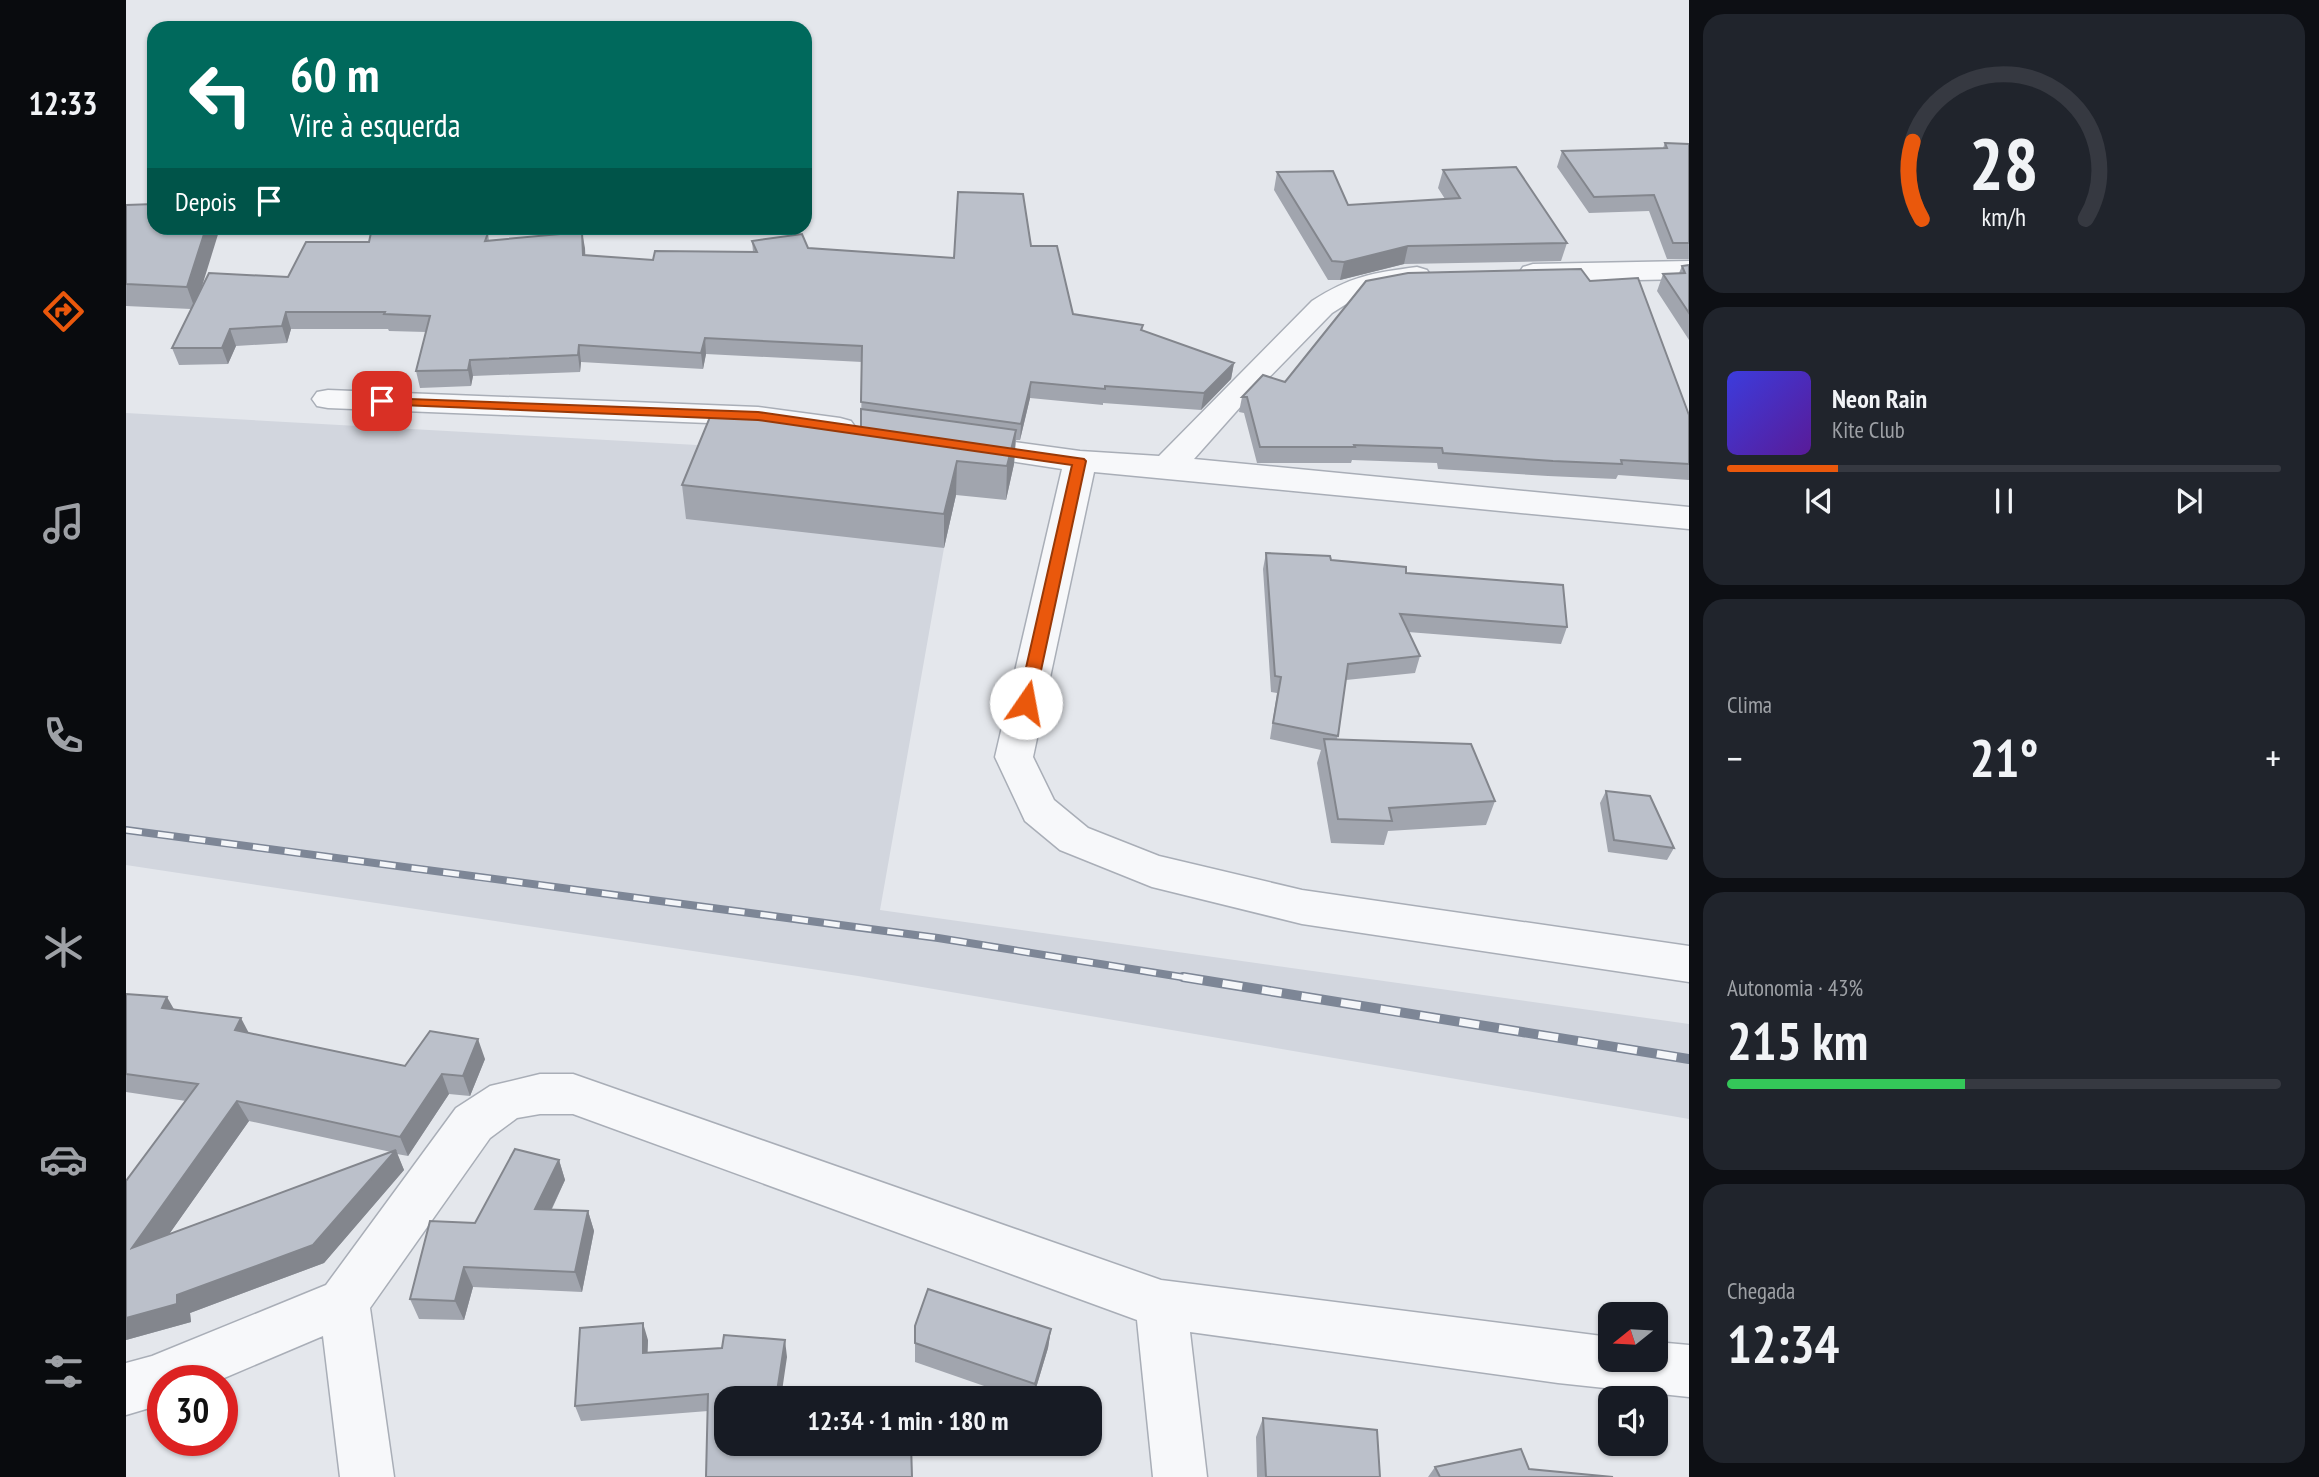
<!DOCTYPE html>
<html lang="pt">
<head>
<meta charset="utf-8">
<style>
  :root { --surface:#171b24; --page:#20242c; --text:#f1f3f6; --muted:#9ea1a6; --line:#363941; --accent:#ea580c }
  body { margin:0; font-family:"PT Sans Narrow",sans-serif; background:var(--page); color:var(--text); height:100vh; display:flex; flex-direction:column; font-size:26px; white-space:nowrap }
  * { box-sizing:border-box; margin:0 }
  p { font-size:23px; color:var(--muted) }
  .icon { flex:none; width:38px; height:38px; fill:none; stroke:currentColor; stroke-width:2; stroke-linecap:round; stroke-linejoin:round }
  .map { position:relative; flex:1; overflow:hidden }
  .sheet { display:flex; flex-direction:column; gap:14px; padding:14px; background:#0d0f14; width:630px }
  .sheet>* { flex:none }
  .banner { position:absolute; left:21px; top:21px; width:665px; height:214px; border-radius:21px; box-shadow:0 2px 5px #0004; background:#00695c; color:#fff; overflow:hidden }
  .needle { width:46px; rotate:252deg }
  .tools { position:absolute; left:1472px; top:1302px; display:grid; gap:14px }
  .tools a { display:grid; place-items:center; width:70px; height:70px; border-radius:14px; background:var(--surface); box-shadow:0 2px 5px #0004; font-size:35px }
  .speed { position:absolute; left:21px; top:1365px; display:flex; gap:14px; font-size:35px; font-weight:700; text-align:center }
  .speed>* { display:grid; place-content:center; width:91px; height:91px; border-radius:50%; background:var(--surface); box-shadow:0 2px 5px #0004; line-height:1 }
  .speed .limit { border:10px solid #d22; background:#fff; color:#111 }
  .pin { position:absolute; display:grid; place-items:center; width:60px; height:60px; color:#fff; margin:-30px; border-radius:14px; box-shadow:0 4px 10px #0006 }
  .me { position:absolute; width:77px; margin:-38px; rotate:12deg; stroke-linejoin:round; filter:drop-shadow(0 0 5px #0008) }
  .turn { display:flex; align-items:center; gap:24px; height:147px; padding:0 28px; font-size:32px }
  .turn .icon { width:91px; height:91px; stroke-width:2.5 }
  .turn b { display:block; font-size:49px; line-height:60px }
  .then { display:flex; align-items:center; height:66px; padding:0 28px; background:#0003; gap:14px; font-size:26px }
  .big { font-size:52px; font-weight:600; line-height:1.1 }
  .sheet .card { flex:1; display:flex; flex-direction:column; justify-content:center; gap:10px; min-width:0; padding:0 24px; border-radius:21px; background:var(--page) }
  .sheet .dial { align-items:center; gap:0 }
  .dial svg { height:182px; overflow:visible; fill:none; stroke:var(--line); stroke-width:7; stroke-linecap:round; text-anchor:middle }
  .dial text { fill:var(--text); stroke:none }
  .song { display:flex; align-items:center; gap:21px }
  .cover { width:84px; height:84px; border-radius:10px; background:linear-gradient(135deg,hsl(240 70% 55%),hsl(270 70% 35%)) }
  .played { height:7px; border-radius:4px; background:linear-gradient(90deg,var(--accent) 20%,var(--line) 20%) }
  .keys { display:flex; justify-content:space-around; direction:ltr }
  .heat { display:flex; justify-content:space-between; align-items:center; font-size:38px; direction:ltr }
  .charge { height:10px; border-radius:5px; background:linear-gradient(90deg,#34c759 43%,var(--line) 0) }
  .trip { position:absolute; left:588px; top:1386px; width:388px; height:70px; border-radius:21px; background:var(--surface); box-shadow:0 2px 5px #0004; font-weight:600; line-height:70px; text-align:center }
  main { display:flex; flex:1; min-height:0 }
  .dock { display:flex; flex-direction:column; width:126px; justify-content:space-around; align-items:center; background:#090b0e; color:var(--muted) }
  .dock .icon { width:49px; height:49px }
  .dock .selected { color:var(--accent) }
  .dock b { font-size:32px; color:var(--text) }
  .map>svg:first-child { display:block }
  .built { fill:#d2d6de }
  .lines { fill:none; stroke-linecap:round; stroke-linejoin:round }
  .minor-casing { stroke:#a9aeb7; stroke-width:3 }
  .minor { fill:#f7f8fa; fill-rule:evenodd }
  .rail-far1-casing { stroke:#7d8696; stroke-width:8 }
  .rail-casing { stroke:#7d8696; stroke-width:10 }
  .rail-far1 { stroke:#f4f6f9; stroke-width:5; stroke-dasharray:16; stroke-linecap:butt }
  .rail { stroke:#f4f6f9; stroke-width:7; stroke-dasharray:20; stroke-linecap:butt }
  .wall { fill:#a1a5ae; fill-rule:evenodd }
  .shaded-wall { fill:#83868d }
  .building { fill:#bbc0ca; stroke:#83868d; stroke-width:2 }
  .route { fill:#ea580c; stroke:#983908; stroke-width:2 }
</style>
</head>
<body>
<main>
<nav class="dock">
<b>12:33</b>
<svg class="icon selected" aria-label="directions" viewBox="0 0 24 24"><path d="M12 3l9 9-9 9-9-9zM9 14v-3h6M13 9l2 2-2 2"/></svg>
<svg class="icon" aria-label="music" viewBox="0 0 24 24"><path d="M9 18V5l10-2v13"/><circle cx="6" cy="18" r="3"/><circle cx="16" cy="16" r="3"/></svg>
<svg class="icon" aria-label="phone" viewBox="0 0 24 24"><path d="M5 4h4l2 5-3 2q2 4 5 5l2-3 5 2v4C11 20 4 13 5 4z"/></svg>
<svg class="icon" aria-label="climate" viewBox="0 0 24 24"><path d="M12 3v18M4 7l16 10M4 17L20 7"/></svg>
<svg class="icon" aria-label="car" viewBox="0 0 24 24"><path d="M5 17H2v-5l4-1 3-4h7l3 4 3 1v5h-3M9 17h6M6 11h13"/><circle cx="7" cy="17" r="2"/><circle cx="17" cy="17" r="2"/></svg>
<svg class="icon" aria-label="filters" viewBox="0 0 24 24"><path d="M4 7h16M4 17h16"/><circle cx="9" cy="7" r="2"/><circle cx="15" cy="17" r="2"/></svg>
</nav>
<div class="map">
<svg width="1563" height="1477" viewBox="0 0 1563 1477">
  <rect width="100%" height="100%" fill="#e4e7ec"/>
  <path class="built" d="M0,413L589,446L835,472L818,548L754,910L1563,1024V1119L732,976L0,865Z"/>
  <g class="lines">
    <defs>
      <path id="minor" d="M1563,261V279L1407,282L1397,279L1393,273L1397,267L1407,264Z
        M1291,267L1301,270L1305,276L1301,282L1236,294L1206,313L1116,405L1068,459L1563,507V529L968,472L907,757L928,800L962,828L1033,856L1176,890L1563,946V982L1176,924L1026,887L934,850L899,821L869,757L936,469L825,452L820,445L825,438L836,435L954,451L1033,456L1186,301C1225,276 1246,273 1291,267Z
        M202,390L632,407L714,418L725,421L730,428L725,435L714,438L632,425L202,408L191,406L186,399L191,392Z
        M414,1074H447L1035,1280L1484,1337V1360H1530V1342L1563,1345V1397L1432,1383L1064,1332L1081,1477H1027L1011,1320L447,1114H414L391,1118L364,1138L244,1308L268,1477H214L197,1336L91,1381H37V1404L0,1415V1363L26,1356L200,1285L330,1108L364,1086Z"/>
    </defs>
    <use href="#minor" class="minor-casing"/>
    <use href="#minor" class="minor"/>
    <defs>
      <path id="rail-far1" d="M0,830L812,938L1068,979"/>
      <path id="rail" d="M1057,977L1563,1059"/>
    </defs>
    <use href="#rail-far1" class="rail-far1-casing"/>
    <use href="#rail" class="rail-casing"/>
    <use href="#rail-far1" class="rail-far1"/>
    <use href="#rail" class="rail"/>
  </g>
  <path class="wall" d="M1539,143L1563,144V259H1541L1523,211L1463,213L1431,167L1436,151L1537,148Z
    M1317,170L1441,243L1435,261L1278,264L1214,280H1202L1148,190L1151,172L1222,205L1319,199L1312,188Z
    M0,205L75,289L162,277L243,242L304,228L303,234L362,233L363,241L459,248V255L527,260L627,252L626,241L682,248L828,258L905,246L947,314L1017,325L1016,331L1108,363L1105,379L1075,410L977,403V405L904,398L894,440H890L888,464L880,500L830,495L818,548L560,519L556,485L735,428L736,362L580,354L577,369L455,362L454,372L347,376L345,386L294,388L290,371L300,332L263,331L262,329H165L161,343L110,346L102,364L53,365L46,348L65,309L0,306Z
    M1563,265V340L1531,291L1537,274L1553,273L1556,266Z
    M1464,281L1563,415V480L1492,475L1490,479L1422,476L1312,469L1311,463L1226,460L1225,463H1131L1118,413L1113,412L1116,397Z
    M1140,553L1205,560L1280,573L1441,627L1435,644L1282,632L1294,656L1289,673L1220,680L1211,740L1369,801L1360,825L1262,831L1258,845L1205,843L1191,763L1195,750L1144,739L1151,693L1145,692L1137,569Z
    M1480,791L1548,848L1541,860L1482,852L1474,803Z
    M0,994L123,1033L279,1066L359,1059L344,1096L323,1094L282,1156L271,1154L278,1170L198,1263L64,1313L65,1322L0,1340V1181L60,1101L0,1092ZM123,1121L265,1152L43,1234Z
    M433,1160L439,1180L426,1209L462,1211L468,1231L456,1292L347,1287L338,1320L293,1319L284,1299L349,1223Z
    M789,1326L925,1329L922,1348L907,1398H893L789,1362Z
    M522,1340L521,1353L661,1357L582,1411L455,1421L449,1406Z
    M1137,1418L1254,1477H1131L1130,1437Z
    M1309,1467L1403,1469L1487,1477H1302Z"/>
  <path class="shaded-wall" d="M80,228H94L69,309L61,287Z
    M298,228H304L301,250L297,234Z
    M456,232L459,248L460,271L457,255Z
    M1282,246L1278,264L1214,280L1218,262Z
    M160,312L165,329L161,343L156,326Z
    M104,329L110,346L102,364L96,348Z
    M579,338L580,354L577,369L575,353Z
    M453,345L455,362L454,372L452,355Z
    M344,360L347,376L345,386L342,370Z
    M1108,363L1105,379L1075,410L1078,393Z
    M905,382L904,398L894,440L895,424Z
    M890,430L888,464L880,500L881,466Z
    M831,461L830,495L818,548V514Z
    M41,997L53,1018L36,1008Z
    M115,1018L126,1039L109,1030Z
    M352,1039L359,1059L344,1096L337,1076Z
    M316,1074L323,1094L282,1156L274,1137Z
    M111,1101L123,1121L20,1267L6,1248Z
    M270,1150L278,1170L198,1263L64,1313L65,1322L0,1340V1318L51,1295Z
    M433,1160L439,1180L416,1229L409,1209Z
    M462,1211L468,1231L456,1292L449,1272Z
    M338,1267L347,1287L338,1320L329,1301Z
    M517,1323L522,1340L521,1370L517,1353Z
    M925,1329L922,1348L907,1398L909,1384Z
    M659,1340L661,1357L655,1398H650Z"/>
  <path class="building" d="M1539,143L1563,144V243H1547L1528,195L1468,197L1436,151L1541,148Z
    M1390,167L1441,243L1282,246L1218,262L1206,261L1151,172L1207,171L1222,205L1334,198L1317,170Z
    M832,192L897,194L905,246H931L947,314L1017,325L1015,330L1108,363L1078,393L979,386V389L905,382L895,424L735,402L736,346L579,338L575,353L453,345L452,355L344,360L342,370L290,371L304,316L258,314L259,312H160L156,326L104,329L96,348H46L83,273L162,277L180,242H243L246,228H298L297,234L362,233L359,241L456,232L457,255L527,260L529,251L631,252L626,241L676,234L682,248L828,258Z
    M28,204V228H80L61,287L0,284V205Z
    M1563,265V313L1537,274L1559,273L1556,266Z
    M1455,269L1464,281L1512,278L1563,415V464L1495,460L1496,464L1427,461L1317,453L1316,448L1228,445L1229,447H1134L1121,397H1116L1137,375L1159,382L1240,281L1282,273Z
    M735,409L890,430L881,466L831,461L818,514L556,485L586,412L735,428Z
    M1140,553L1204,556L1205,560L1280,567V573L1437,585L1441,627L1274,614L1294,656L1222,664L1212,736L1147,723L1155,677L1149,676Z
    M1198,739L1345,744L1369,801L1263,808L1266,821L1212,819Z
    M1480,791L1524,796L1548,848L1488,840Z
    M0,994L41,997L36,1008L115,1018L109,1030L279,1066L304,1031L352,1039L337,1076L316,1074L274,1137L111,1101L6,1248L270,1150L187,1245L51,1295V1304L0,1318V1181L72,1084L0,1074Z
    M389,1149L433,1160L409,1209L462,1211L449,1272L338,1267L329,1301L284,1299L304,1221L349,1223Z
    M802,1289L925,1329L909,1384L789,1343V1326Z
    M517,1323V1353L596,1348L598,1335L659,1340L650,1398H600V1444H785L786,1477H580L582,1394L449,1406L454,1328Z
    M1137,1418L1251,1430L1254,1477H1140Z
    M1395,1449L1403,1469L1487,1477H1314L1309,1467Z"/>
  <path class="route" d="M256,398L632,412L958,459L960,461L908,703L900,709L892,703L946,465L632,420L251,404L250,401Z"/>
</svg>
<div class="tools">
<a><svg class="needle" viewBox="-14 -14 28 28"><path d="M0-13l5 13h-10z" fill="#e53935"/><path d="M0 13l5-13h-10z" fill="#9ea1a6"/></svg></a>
<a><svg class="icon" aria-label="sound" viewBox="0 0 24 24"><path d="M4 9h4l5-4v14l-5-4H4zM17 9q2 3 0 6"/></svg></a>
</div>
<div class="speed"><div class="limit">30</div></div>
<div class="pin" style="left:256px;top:401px;background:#d93025"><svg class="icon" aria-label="arrive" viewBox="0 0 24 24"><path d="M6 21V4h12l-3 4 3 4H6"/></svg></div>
<svg class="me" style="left:900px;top:703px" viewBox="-20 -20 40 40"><circle r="19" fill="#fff"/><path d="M0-13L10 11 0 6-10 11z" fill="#ea580c"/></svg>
<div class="trip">12:34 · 1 min · 180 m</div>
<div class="banner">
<div class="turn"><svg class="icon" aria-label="left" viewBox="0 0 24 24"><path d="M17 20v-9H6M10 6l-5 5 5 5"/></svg><div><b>60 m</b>Vire à esquerda</div></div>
<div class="then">Depois<svg class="icon" aria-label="arrive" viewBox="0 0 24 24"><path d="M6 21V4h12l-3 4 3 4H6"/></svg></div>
</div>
</div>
<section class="sheet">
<div class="card dial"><svg viewBox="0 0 100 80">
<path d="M14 69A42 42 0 1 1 86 69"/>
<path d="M14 69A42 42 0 0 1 10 35" stroke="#ea580c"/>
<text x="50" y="56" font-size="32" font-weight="700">28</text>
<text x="50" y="72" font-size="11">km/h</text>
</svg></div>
<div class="card">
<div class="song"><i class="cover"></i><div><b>Neon Rain</b><p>Kite Club</p></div></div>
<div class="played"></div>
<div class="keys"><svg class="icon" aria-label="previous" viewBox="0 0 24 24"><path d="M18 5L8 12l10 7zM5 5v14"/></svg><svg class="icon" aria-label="pause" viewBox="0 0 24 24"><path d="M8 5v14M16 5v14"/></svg><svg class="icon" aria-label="next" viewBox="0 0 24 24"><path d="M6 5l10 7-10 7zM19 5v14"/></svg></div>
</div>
<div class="card"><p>Clima</p>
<div class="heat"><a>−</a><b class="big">21°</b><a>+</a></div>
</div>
<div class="card"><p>Autonomia · 43%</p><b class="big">215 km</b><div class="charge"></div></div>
<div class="card"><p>Chegada</p><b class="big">12:34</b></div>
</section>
</main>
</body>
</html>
